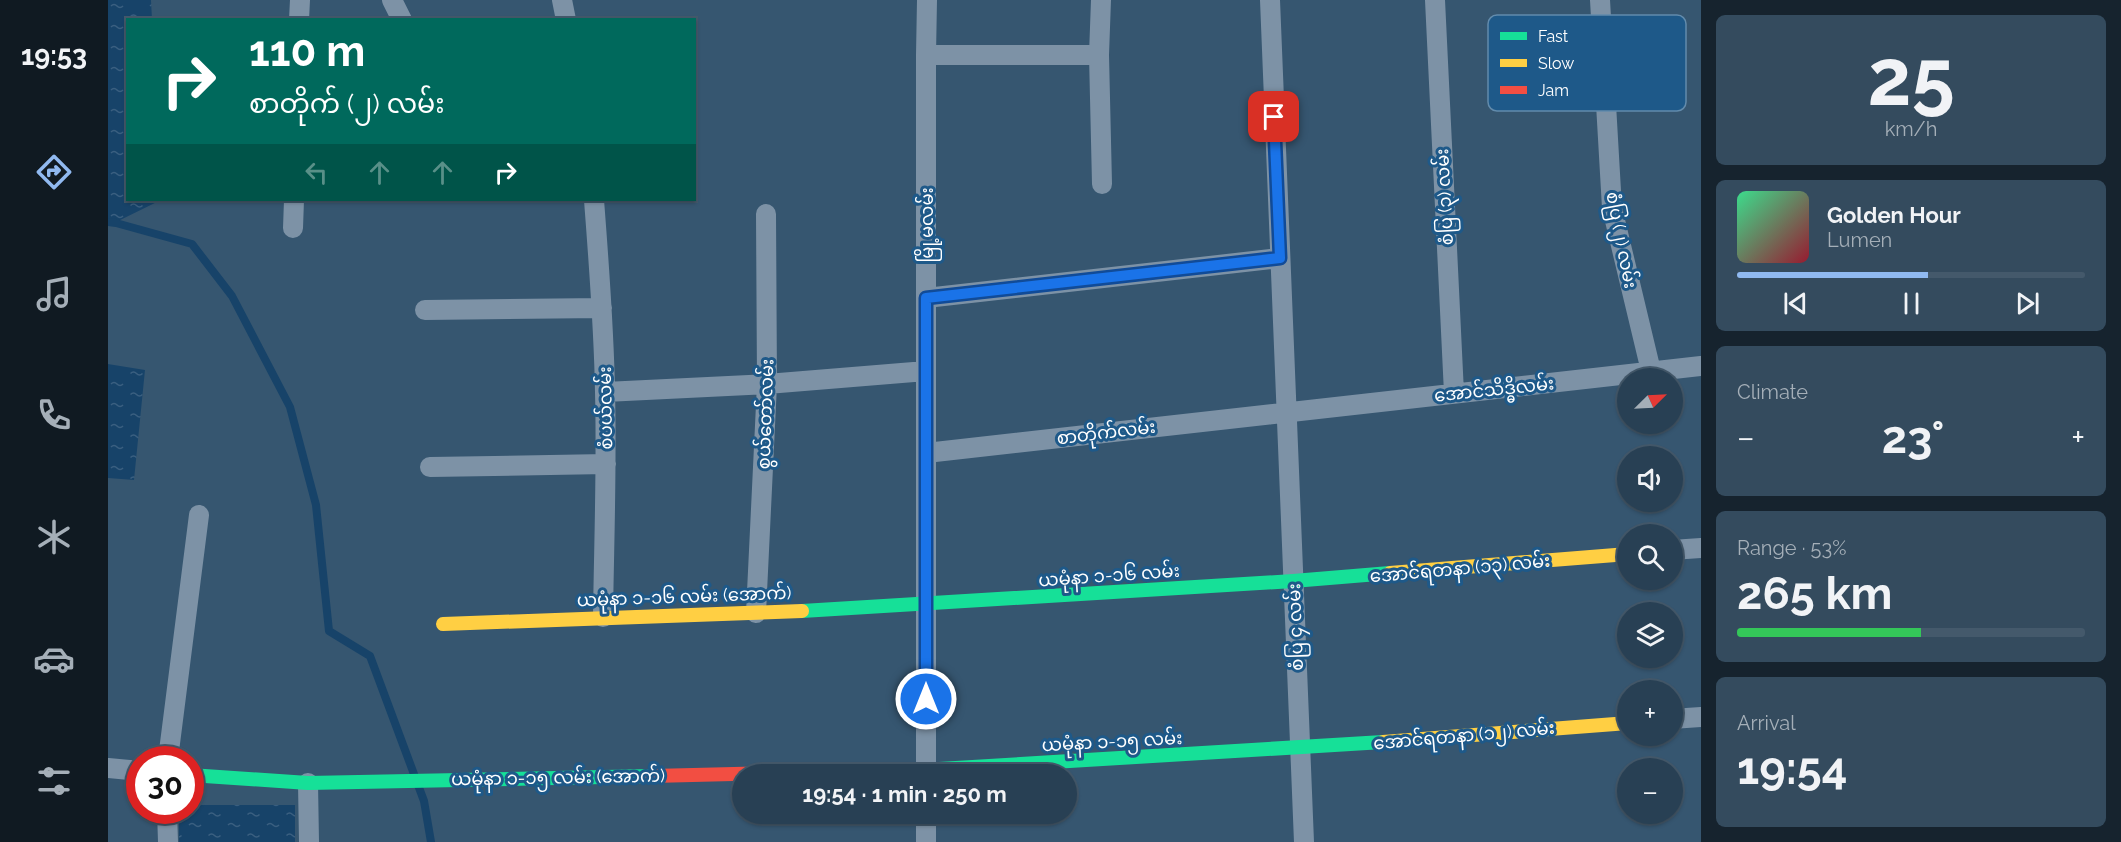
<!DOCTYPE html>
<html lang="en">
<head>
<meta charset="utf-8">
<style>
  :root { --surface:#284054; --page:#344b5e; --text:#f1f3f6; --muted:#a5afb8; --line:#44596b; --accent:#90b9f0 }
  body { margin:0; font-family:Raleway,"Noto Sans Myanmar",sans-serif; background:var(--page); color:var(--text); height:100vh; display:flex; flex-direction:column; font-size:22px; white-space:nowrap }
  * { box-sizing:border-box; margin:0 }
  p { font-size:20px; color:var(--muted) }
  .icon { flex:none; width:33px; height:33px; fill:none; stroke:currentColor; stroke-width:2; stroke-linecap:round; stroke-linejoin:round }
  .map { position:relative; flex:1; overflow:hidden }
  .panel { display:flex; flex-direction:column; gap:15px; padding:15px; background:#16232e; width:420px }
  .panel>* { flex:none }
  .top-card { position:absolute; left:18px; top:18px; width:570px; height:183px; border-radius:0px; box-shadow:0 2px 4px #0004,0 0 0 2px var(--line); background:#00695c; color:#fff; overflow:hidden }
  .needle { width:39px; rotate:66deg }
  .buttons { position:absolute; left:1509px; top:368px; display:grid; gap:12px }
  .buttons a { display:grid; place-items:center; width:66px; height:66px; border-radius:50%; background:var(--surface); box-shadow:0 2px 4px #0004,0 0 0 2px var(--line); font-size:30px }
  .speed { position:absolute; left:18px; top:746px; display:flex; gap:12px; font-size:30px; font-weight:700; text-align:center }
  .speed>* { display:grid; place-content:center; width:78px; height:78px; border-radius:50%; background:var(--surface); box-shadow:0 2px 4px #0004,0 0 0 2px var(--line); line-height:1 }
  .speed .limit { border:9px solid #d22; background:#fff; color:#111 }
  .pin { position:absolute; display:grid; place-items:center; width:51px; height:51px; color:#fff; margin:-26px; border-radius:12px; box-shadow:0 3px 9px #0006 }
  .me { position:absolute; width:66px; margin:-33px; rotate:0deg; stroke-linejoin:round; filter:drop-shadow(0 0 4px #0008) }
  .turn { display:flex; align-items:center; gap:21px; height:126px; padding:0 24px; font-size:27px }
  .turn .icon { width:78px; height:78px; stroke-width:2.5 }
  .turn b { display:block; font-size:42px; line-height:51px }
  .lanes { display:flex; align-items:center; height:57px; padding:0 24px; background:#0003; justify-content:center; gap:30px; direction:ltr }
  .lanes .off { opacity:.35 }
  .big { font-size:45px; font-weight:700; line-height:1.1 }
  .panel .tile { flex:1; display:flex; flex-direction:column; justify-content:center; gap:9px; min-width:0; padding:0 21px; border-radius:9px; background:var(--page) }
  .panel .dial { align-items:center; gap:0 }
  .dial b { font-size:78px; line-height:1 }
  .song { display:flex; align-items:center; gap:18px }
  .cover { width:72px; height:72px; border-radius:9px; background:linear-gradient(135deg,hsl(150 70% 55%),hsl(350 70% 35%)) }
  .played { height:6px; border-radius:3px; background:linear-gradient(90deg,var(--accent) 55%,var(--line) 55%) }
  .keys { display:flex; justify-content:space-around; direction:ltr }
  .heat { display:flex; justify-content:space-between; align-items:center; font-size:33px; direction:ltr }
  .charge { height:9px; border-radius:4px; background:linear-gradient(90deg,#34c759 53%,var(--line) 0) }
  .trip { position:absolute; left:624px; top:764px; width:345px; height:60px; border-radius:30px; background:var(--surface); box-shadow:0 2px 4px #0004,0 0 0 2px var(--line); font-weight:700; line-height:60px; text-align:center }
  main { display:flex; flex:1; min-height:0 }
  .tab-bar { display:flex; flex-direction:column; width:108px; justify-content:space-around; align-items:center; background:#101a22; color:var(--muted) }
  .tab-bar .icon { width:42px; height:42px }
  .tab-bar .active { color:var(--accent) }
  .tab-bar b { font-size:27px; color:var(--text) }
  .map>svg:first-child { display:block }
  .water { fill:url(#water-ripples) }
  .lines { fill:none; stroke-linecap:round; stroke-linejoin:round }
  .stream { stroke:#174369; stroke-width:8 }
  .street { stroke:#7d92a6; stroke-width:20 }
  .fast { stroke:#16e098; stroke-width:14 }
  .slow { stroke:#ffcf43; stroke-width:14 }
  .jam { stroke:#f24e42; stroke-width:14 }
  .route-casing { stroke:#114b97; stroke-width:15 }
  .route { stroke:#1a73e8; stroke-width:10 }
  .labels { text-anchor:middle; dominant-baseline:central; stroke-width:6; stroke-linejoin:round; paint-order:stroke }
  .street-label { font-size:18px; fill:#fff; stroke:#1e5989 }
  .key { fill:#1e5989; stroke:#628bac; stroke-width:1.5 }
  .key-label { font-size:16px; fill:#fff }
</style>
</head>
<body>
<main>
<nav class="tab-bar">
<b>19:53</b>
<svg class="icon active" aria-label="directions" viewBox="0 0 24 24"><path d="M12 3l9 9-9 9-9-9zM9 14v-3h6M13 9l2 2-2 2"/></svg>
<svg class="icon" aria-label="music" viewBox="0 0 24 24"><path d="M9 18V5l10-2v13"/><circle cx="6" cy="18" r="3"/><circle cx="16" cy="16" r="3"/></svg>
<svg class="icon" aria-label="phone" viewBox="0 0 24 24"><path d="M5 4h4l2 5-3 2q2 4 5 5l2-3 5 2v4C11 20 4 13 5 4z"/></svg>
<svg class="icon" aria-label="climate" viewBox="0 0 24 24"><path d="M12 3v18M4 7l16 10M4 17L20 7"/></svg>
<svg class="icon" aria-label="car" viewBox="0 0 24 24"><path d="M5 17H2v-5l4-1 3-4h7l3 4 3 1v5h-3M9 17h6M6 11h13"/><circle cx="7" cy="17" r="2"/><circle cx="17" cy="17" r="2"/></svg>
<svg class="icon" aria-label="filters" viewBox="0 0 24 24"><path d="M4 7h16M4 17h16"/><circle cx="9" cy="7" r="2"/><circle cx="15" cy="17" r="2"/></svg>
</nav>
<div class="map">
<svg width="1593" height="842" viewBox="0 0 1593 842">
  <defs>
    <pattern id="water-ripples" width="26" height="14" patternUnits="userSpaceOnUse" patternTransform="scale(1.5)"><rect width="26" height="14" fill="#174369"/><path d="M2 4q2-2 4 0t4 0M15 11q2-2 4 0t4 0" fill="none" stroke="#3a5f80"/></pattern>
  </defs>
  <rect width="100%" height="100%" fill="#365670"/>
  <path class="water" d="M0,0H43L44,19L20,20V200H53L0,226Z
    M0,364L37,370L26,480L0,478Z
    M83,805H187V842H71V810H82Z"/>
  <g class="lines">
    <path class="stream" d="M0,222L8,223L84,244L124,296L182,407L208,505L221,631L262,656L316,801L323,842"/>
    <path class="street" d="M284,0L294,20
      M454,0L458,20
      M993,0L991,55L994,184
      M1162,0L1196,842
      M1327,0L1346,393
      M1492,0L1504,208L1543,371
      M191,20L192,0
      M818,55H991
      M486,200C491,264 496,328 497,392C499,467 496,542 495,617
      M185,228L186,200
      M818,298L1172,258
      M317,310L494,308
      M497,392L659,384L818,371
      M818,453L1593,366
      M322,467L498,464
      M1564,550L1593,548
      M648,613L659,384L658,214
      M1564,719L1593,717
      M60,759L91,515
      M0,768L32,771
      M818,770V55L819,0
      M200,783L201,842
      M59,810L60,842
      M818,813V842"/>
    <path class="fast" d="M694,611L1185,581L1282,573
      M831,769L1275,742
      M82,775L200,783L544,776"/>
    <path class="slow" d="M1282,573L1520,554
      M335,624L694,611
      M1275,742L1520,723"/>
    <path class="jam" d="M544,776L831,769"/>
  </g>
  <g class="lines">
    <defs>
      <path id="route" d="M818,699V298L1172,258L1166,117"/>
    </defs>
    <use href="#route" class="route-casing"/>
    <use href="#route" class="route"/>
  </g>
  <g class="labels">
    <g class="street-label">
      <text transform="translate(1336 197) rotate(-93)">စံပြ (၃) လမ်း</text>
      <text transform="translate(818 225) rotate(-90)">မြို့မလမ်း</text>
      <text transform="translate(1514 240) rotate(79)">စံပြ (၂) လမ်း</text>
      <text transform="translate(1386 389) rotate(-6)">အောင်သိဒ္ဓိလမ်း</text>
      <text transform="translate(497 408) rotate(-91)">စံပယ်လမ်း</text>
      <text transform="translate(657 414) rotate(-88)">စွယ်တော်လမ်း</text>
      <text transform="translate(998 432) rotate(-7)">စာတိုက်လမ်း</text>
      <text transform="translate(1352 568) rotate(-5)">အောင်ရတနာ (၁၃) လမ်း</text>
      <text transform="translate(1001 575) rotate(-4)">ယမုံနာ ၁-၁၆ လမ်း</text>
      <text transform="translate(576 596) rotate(-2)">ယမုံနာ ၁-၁၆ လမ်း (အောက်)</text>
      <text transform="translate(1187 627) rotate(-92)">စံပြ ၄ လမ်း</text>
      <text transform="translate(1356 735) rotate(-5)">အောင်ရတနာ (၁၂) လမ်း</text>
      <text transform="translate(1004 741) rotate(-3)">ယမုံနာ ၁-၁၅ လမ်း</text>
      <text transform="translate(450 777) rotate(-1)">ယမုံနာ ၁-၁၅ လမ်း (အောက်)</text>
    </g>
  </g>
  <rect x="1380" y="15" width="198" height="96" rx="9" class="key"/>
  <rect x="1392" y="32" width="27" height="8" fill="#16e098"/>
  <rect x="1392" y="59" width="27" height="8" fill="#ffcf43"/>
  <rect x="1392" y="86" width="27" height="8" fill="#f24e42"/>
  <g class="key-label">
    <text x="1430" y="42">Fast</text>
    <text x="1430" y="69">Slow</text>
    <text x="1430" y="96">Jam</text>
  </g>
</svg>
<div class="buttons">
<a><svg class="needle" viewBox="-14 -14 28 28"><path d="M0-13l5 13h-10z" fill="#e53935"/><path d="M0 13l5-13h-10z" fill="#a5afb8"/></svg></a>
<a><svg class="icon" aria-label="sound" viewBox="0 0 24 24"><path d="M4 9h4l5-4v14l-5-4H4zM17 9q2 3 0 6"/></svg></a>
<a><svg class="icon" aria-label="search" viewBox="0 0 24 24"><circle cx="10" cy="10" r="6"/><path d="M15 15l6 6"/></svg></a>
<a><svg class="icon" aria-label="layers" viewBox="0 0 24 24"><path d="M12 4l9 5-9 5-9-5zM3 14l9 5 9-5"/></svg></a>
<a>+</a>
<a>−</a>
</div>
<div class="speed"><div class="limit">30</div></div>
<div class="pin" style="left:1166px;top:117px;background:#d93025"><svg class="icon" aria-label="arrive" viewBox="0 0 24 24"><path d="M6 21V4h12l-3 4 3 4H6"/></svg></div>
<svg class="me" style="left:818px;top:699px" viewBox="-20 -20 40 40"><circle r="17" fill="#1a73e8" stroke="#fff" stroke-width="3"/><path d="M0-11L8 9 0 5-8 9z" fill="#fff"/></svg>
<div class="trip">19:54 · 1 min · 250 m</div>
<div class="top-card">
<div class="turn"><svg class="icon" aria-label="right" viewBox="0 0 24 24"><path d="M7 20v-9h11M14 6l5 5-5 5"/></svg><div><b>110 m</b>စာတိုက် (၂) လမ်း</div></div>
<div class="lanes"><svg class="icon off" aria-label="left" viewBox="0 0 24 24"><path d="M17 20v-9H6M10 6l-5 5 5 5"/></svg><svg class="icon off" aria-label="ahead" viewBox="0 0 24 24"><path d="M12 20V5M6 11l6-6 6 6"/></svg><svg class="icon off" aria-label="ahead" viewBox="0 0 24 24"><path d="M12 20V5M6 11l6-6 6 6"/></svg><svg class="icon" aria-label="right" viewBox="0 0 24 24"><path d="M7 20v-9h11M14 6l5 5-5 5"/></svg></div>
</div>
</div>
<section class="panel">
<div class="tile dial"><b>25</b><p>km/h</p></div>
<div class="tile">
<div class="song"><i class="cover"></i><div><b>Golden Hour</b><p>Lumen</p></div></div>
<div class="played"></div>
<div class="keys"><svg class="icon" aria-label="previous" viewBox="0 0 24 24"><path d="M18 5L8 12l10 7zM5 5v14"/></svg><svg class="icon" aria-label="pause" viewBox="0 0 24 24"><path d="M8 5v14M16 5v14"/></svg><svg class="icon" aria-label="next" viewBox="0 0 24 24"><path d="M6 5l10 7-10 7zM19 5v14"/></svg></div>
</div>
<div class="tile"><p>Climate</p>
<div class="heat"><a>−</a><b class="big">23°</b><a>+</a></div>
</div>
<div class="tile"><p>Range · 53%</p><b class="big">265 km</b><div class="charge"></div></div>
<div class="tile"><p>Arrival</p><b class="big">19:54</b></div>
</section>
</main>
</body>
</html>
